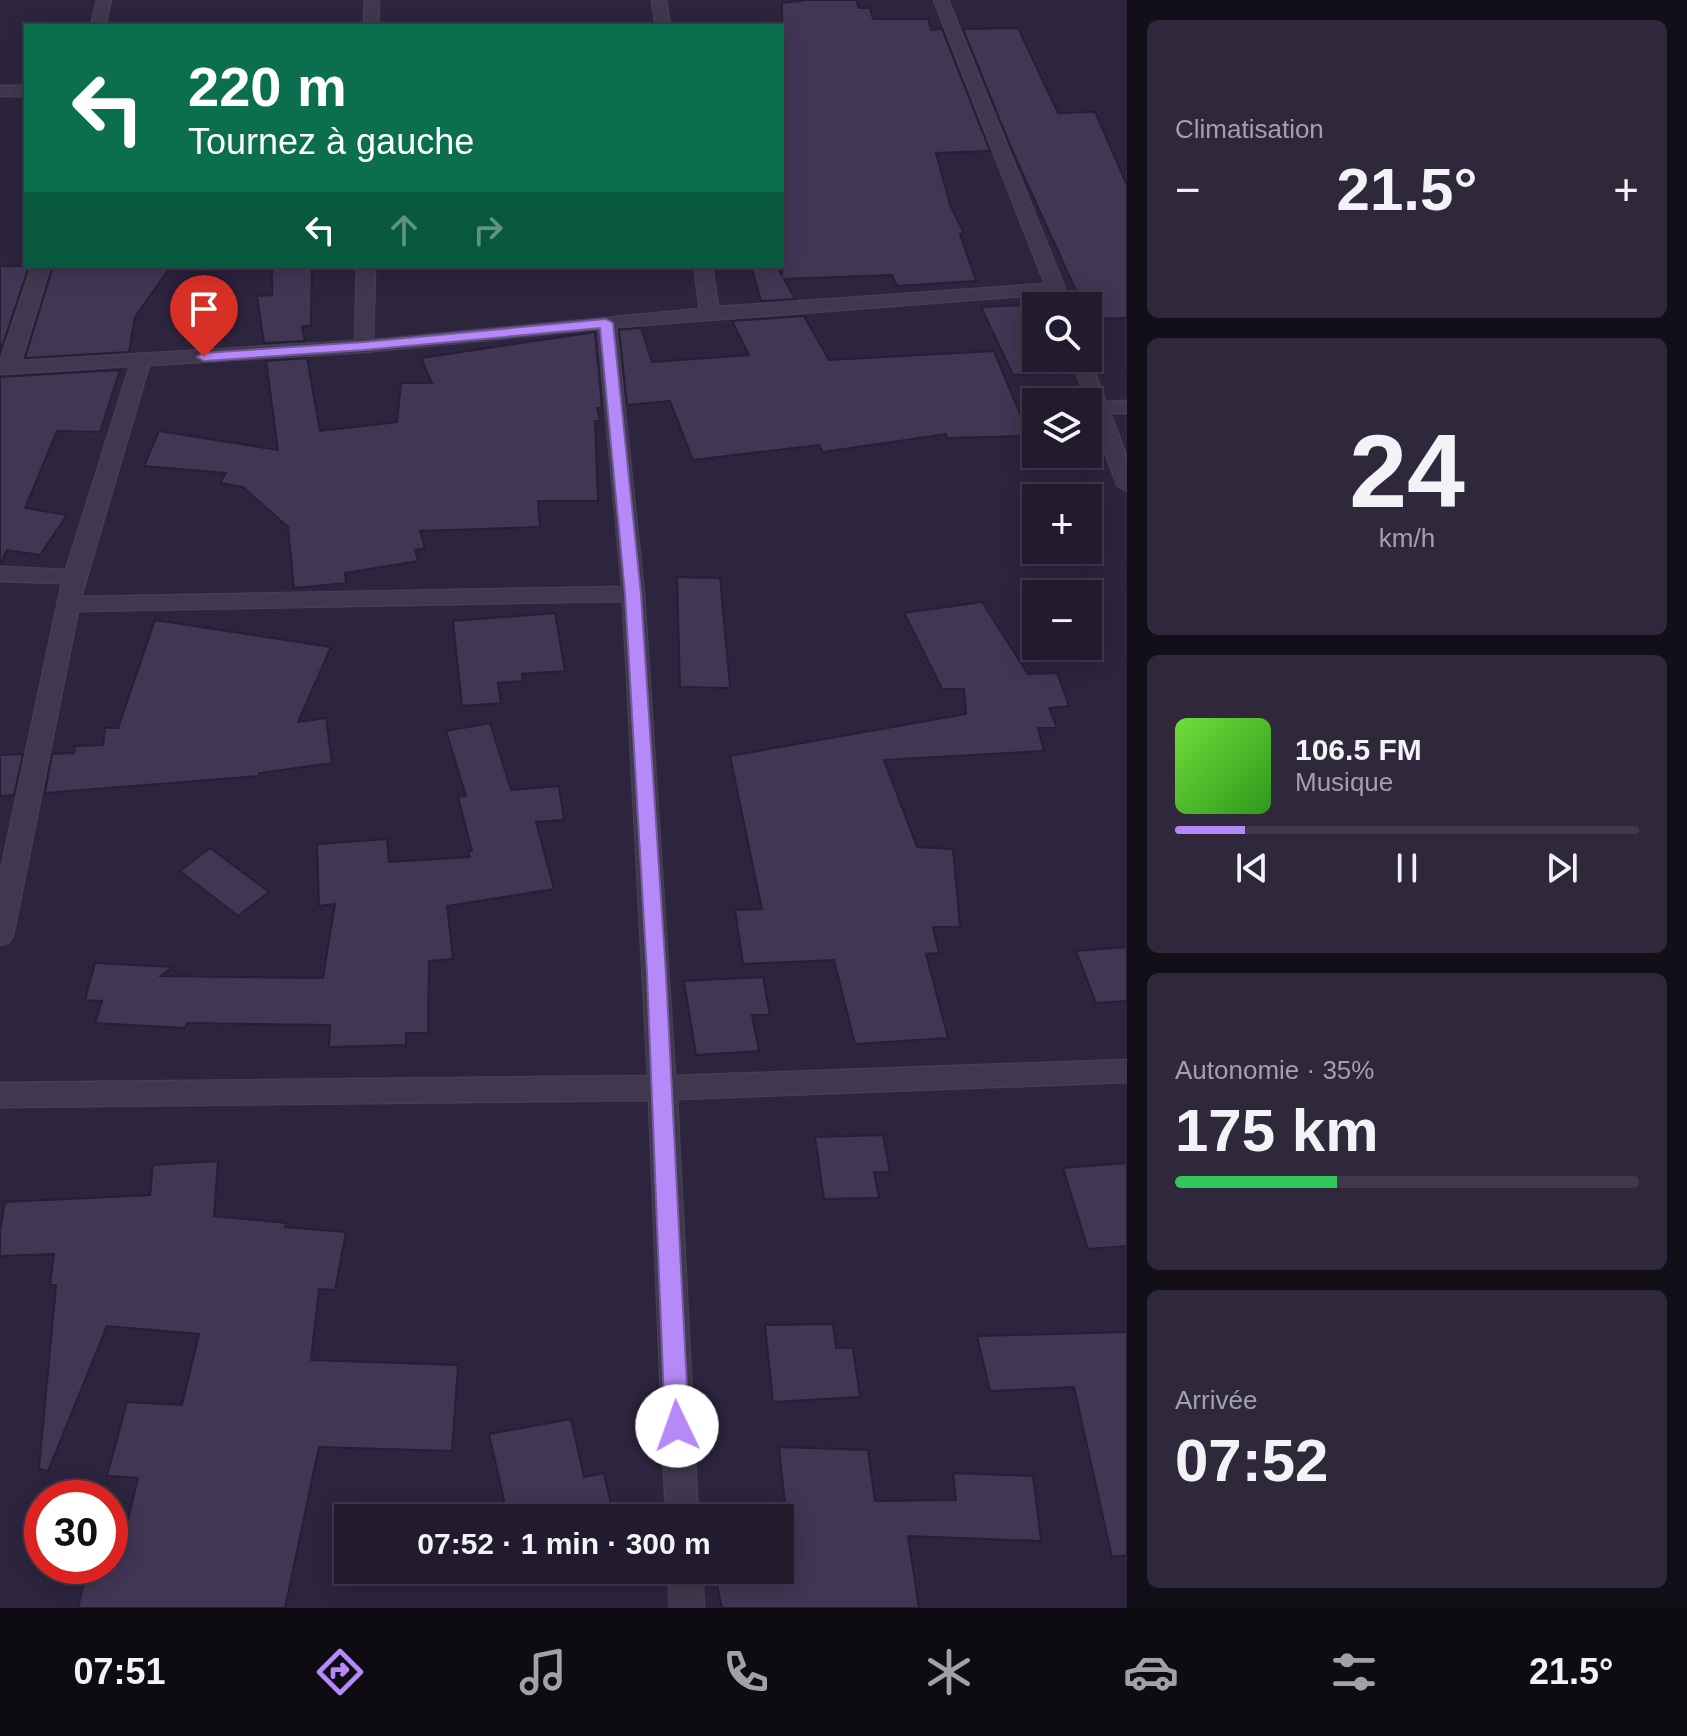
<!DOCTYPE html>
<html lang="fr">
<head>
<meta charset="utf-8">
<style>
  :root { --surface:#221b2e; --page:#2e283a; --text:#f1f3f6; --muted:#a2a1aa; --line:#3f394a; --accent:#b58af8 }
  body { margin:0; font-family:Helvetica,sans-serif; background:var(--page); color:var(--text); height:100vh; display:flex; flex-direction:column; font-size:30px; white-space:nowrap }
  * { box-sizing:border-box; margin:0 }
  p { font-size:26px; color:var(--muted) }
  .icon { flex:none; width:44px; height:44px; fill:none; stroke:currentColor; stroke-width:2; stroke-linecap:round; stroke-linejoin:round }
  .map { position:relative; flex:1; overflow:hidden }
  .details { display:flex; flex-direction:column; gap:20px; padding:20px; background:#130f19; width:560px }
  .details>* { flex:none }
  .guide { position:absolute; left:24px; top:24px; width:760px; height:244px; border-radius:0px; box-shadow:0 4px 20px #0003,0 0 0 2px var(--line); background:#0b6e4f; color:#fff; overflow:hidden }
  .controls { position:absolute; left:1022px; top:292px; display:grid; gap:16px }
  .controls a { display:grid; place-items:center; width:80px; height:80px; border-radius:0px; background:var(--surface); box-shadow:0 4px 20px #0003,0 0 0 2px var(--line); font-size:40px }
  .speed { position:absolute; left:24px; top:1480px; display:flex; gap:16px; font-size:40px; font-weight:700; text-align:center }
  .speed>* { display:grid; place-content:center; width:104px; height:104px; border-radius:50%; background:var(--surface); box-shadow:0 4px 20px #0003,0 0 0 2px var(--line); line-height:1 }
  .speed .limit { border:12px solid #d22; background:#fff; color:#111 }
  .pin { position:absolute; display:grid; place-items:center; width:68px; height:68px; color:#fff; margin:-82px -34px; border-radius:50% 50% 50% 0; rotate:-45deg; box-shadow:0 0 8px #0007 }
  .pin .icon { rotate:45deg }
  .me { position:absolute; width:88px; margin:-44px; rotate:357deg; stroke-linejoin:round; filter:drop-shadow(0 0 6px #0008) }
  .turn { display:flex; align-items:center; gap:28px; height:168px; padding:0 32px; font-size:36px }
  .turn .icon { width:104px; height:104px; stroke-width:2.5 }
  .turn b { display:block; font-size:56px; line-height:68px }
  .lanes { display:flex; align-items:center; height:76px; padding:0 32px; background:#0003; justify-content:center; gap:40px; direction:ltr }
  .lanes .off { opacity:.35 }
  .big { font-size:60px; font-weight:700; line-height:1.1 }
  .details .tile { flex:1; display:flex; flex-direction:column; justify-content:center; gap:12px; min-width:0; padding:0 28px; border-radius:12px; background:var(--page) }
  .details .dial { align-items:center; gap:0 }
  .dial b { font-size:104px; line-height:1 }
  .song { display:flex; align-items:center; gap:24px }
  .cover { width:96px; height:96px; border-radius:12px; background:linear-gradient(135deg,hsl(100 70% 55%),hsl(110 70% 35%)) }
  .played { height:8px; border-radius:4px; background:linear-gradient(90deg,var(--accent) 15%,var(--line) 15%) }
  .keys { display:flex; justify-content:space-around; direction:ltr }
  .heat { display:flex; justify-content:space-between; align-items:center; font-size:44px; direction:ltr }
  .charge { height:12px; border-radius:6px; background:linear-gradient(90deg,#34c759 35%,var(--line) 0) }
  .trip { position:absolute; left:334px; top:1504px; width:460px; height:80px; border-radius:0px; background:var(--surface); box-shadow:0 4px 20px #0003,0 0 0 2px var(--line); font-weight:700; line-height:80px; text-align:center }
  .tabs { display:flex; height:128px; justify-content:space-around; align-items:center; background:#0e0b12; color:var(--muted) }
  .tabs .icon { width:56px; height:56px }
  .tabs .selected { color:var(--accent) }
  .tabs b { font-size:36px; color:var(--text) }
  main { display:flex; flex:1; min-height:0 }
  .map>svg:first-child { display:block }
  .building { fill:#413654; stroke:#271f35; stroke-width:2 }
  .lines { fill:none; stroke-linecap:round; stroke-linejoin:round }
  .minor-casing { stroke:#463e54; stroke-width:3 }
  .minor { fill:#40384e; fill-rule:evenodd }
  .route { fill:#b58af8; stroke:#765aa1; stroke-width:2 }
</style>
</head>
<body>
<main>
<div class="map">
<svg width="1127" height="1608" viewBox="0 0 1127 1608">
  <rect width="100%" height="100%" fill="#2d243e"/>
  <path class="building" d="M807,0H856L859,8H870L873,19H928L931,30L942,29L990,151L936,153L950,205L964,233L960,234L976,281L897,286L892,275L784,279L795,299L761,301L751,266H777L782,276V3Z
    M1018,28L1058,113L1095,112L1127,185V318L1089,319L1088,306H1083L1012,150L963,29Z
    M0,266H29L0,353Z
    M53,266H171L135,317L129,352L25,358Z
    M272,266H312L311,326H302L305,341L264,343L257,296L272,295Z
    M1022,305L1036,331V358H1050L1057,373L1013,375L981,307Z
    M804,316L829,360L994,351L1029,436L947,438L946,434L823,452L819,445L693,460L670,401L627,405L619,330L641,328L652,362L749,355L732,321Z
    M595,332L602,408H597L600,421H595L598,501H538L540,527L420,531L425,548L415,550L418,561L345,573L346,583L294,588L288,527L243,487L220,483L226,473L144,466L159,431L278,450L266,361L307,358L320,431L397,422L401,383H432L421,358Z
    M120,370L100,432L57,431L25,508L67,515L40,555L7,550L0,564V377Z
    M677,577L720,578L730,688L680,687Z
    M982,602L1028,674L1057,673L1069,706L1049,708L1057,728H1038L1044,751L884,760L917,847L953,849L960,927H933L939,953L926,954L948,1038L855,1044L834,960L743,964L735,910L762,909L730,756L966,714L964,689H942L904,613Z
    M555,613L565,671L522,674L523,681L498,683L501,703L462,706L453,621Z
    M155,620L331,647L298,722L326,718L332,763L259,773V776L45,793L52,754L74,753L75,746L103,745L105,728H118Z
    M490,723L511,790L559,786L564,820L536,822L554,889L447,906L453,959L429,961L428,1033H406V1045L329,1047L330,1025L187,1023L185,1028L95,1023L102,1001L85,1000L95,963L173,967L161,976L323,978L335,904L319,906L317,844L387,839L389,862L470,857L468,851H472L458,797L466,796L446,731Z
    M23,754L14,795L0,796V755Z
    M210,848L269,892L238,916L180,871Z
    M1127,947V1001L1096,1003L1076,951Z
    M763,977L770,1015H752L759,1051L696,1055L684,981Z
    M883,1135L890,1172H874L879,1198L824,1199L815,1137Z
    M218,1161L214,1216L287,1223L285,1227L346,1232L335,1290L319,1289L311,1360L458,1365L452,1451L319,1447L285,1608H78L88,1566H110V1552L120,1553L138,1478L107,1476L127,1402L182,1405L199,1334L107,1326L48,1471L39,1469L56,1285H50L54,1254L0,1256V1231L5,1202L150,1195L153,1165Z
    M1127,1163V1246L1088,1249L1063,1168Z
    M833,1324L836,1348H853L860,1397L773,1402L765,1325Z
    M1127,1332V1555L1112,1557L1074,1387L990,1391L977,1336Z
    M571,1419L584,1477L604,1473L614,1518H508L489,1434Z
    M779,1447L868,1450L875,1501L956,1500L953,1473L1033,1476L1041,1541L908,1536L919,1608H722L714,1570H792Z
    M518,1570H593L521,1585Z"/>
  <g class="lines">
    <defs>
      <path id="minor" d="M97,0H111L105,26H91Z
        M365,0H379L378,26H364Z
        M652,0H666L670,26H656Z
        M934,0H948L1072,306H1054L1049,294L616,327L644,594L675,1076L1127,1060V1082L677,1099L698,1518H666L649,1100L0,1107V1083L648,1076L623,601L78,611L13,935L9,942L0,945V875L62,583L0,581V567L66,570L130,366L0,374V362L32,266H50L21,361L355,341L357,266H375L373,340L700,309L694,266H712L718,307L1045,284ZM598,329L622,587L81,597L149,365L364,352Z
        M0,86H26V96H0Z
        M1088,356L1106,402L1127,401V413H1110L1127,458V491L1117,485L1071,358Z
        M668,1570H702L704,1608H670Z"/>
    </defs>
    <use href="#minor" class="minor-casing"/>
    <use href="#minor" class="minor"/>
  </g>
  <path class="route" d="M606,319L613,323L641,594L666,974L689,1426L686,1434L677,1437L669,1434L665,1426L647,974L625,594L600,328L364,350L204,361L197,357L204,353L364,342Z"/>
</svg>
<div class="controls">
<a><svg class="icon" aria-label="search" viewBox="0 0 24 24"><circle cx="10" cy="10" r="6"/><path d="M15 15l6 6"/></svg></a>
<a><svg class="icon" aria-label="layers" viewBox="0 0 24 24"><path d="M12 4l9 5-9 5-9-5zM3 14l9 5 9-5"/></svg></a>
<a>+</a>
<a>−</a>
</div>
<div class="speed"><div class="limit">30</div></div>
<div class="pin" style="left:204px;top:357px;background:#d93025"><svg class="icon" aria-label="arrive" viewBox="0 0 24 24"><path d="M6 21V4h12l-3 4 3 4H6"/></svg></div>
<svg class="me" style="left:677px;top:1426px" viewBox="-20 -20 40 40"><circle r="19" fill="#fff"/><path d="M0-13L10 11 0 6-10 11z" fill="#b58af8"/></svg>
<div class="trip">07:52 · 1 min · 300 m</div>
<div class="guide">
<div class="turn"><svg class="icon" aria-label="left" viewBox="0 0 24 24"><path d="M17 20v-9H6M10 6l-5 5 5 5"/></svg><div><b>220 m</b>Tournez à gauche</div></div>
<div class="lanes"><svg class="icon" aria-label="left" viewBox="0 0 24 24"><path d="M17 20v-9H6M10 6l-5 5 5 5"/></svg><svg class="icon off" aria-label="ahead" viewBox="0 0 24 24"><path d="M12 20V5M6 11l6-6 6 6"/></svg><svg class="icon off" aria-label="right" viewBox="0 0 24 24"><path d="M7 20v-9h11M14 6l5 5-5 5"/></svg></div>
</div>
</div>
<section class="details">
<div class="tile"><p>Climatisation</p>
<div class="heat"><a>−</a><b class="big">21.5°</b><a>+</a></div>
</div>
<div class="tile dial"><b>24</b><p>km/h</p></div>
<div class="tile">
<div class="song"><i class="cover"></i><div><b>106.5 FM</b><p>Musique</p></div></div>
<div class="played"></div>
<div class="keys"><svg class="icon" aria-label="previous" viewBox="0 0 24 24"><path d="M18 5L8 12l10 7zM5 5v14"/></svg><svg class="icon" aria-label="pause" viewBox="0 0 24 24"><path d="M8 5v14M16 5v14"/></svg><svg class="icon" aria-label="next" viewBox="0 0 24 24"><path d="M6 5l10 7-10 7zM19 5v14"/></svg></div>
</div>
<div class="tile"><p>Autonomie · 35%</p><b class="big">175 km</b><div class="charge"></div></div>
<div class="tile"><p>Arrivée</p><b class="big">07:52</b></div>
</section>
</main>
<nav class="tabs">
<b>07:51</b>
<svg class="icon selected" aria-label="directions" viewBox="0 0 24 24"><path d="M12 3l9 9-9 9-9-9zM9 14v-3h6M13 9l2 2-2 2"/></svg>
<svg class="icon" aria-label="music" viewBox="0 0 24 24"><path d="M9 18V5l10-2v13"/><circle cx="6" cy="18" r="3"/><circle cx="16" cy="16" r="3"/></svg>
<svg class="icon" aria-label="phone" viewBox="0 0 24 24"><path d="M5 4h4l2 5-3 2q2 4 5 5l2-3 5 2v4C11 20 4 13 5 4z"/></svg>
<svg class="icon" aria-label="climate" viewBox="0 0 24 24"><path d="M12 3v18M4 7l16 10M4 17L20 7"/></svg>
<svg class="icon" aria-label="car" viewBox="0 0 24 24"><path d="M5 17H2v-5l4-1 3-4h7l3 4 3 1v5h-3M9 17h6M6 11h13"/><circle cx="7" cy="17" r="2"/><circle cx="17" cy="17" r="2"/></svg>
<svg class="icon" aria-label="filters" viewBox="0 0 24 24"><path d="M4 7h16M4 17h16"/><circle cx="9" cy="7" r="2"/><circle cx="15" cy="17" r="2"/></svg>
<b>21.5°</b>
</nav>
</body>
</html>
